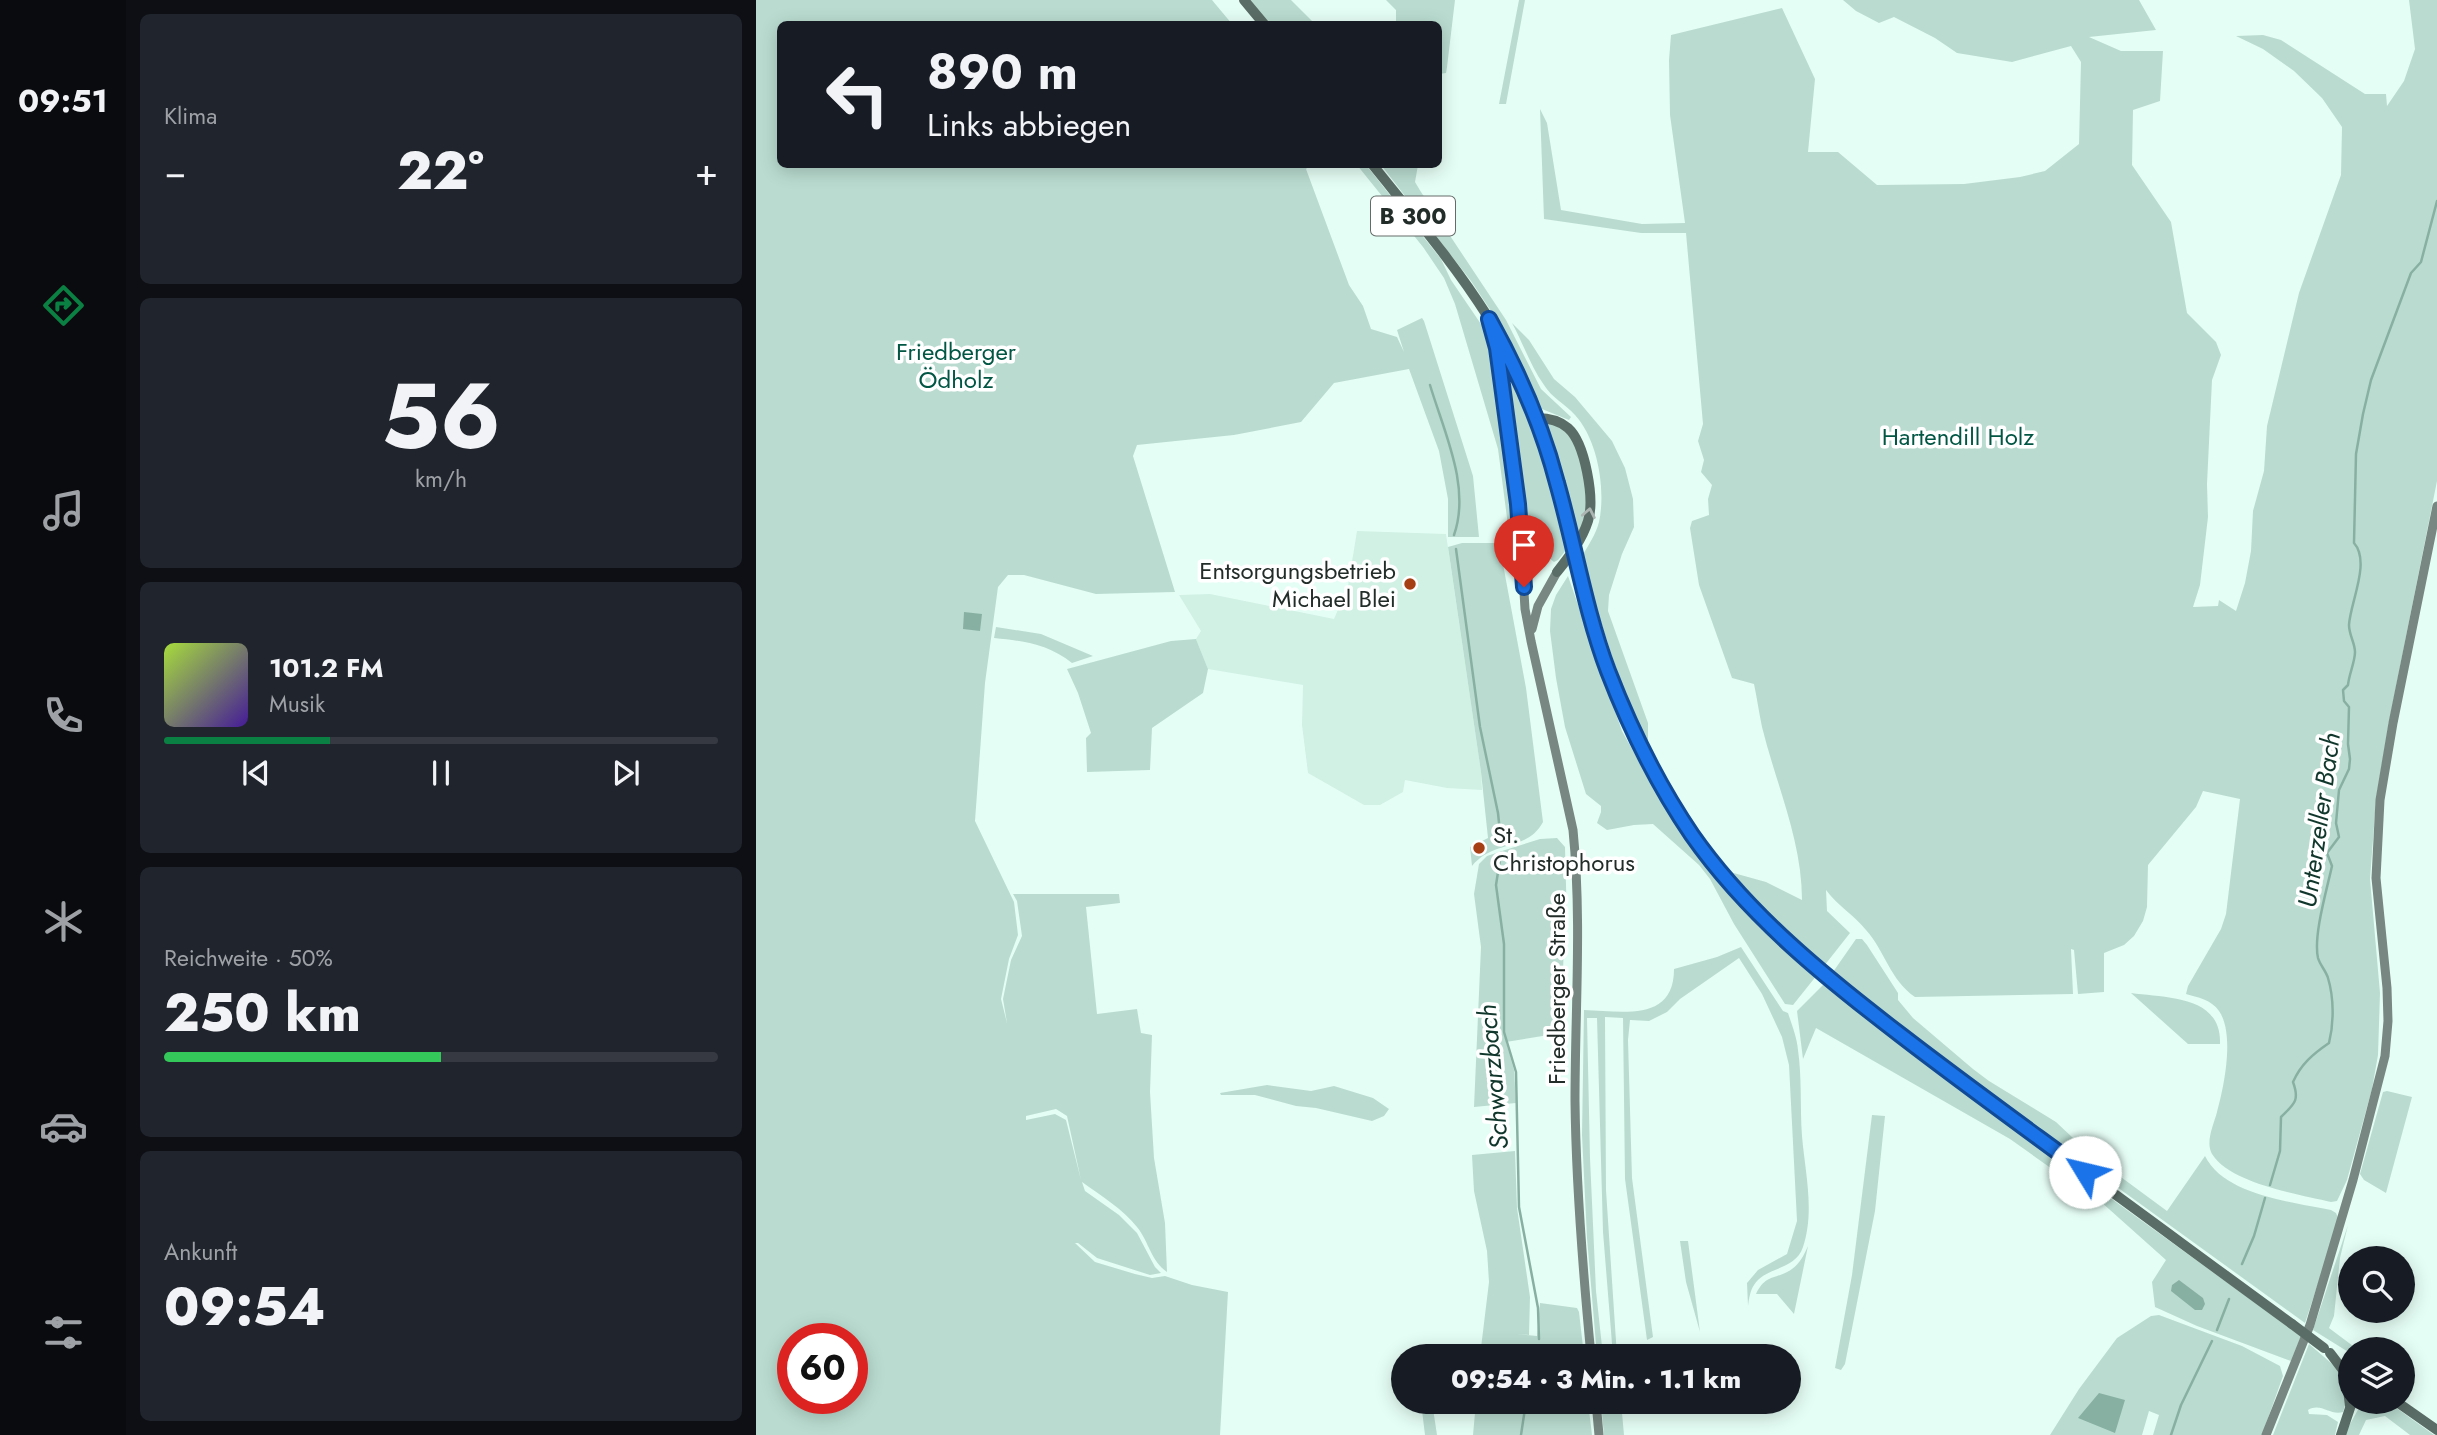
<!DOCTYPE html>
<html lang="de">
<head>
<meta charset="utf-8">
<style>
  :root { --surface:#171b24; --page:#20242c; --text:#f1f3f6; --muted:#9ea1a6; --line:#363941; --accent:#0b8043 }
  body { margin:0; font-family:Jost,sans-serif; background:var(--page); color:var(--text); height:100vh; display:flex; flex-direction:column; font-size:26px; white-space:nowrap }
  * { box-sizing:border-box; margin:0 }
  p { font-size:23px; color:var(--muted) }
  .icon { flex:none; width:38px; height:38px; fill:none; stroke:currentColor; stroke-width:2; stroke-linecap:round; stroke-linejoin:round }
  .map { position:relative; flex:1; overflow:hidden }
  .drawer { display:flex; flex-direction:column; gap:14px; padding:14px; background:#0d0f14; width:630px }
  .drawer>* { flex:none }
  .hud { position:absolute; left:21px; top:21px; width:665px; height:147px; border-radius:10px; box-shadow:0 4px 18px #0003; background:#171b24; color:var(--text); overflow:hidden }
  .buttons { position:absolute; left:1582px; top:1246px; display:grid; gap:14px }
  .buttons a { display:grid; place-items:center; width:77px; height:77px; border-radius:50%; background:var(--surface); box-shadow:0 4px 18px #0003; font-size:35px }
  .speed { position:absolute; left:21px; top:1323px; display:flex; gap:14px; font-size:35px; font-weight:700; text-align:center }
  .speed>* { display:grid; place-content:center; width:91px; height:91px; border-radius:50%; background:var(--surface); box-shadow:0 4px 18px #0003; line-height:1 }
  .speed .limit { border:10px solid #d22; background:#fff; color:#111 }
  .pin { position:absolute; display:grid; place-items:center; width:60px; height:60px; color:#fff; margin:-72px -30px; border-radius:50% 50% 50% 0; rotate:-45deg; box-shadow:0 0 7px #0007 }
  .pin .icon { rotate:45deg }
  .me { position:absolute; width:77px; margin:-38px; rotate:306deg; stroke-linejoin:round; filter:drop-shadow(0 0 5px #0008) }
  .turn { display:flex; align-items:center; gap:24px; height:147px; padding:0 35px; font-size:32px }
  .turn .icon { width:91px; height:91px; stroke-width:2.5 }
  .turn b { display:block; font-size:49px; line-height:60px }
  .big { font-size:52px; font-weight:800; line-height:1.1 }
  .drawer .tile { flex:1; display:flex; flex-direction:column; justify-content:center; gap:10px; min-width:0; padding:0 24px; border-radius:10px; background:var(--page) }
  .drawer .dial { align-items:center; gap:0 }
  .dial b { font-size:91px; line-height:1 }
  .song { display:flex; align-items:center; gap:21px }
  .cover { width:84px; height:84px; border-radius:10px; background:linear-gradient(135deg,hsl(80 70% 55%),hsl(260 70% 35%)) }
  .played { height:7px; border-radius:4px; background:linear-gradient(90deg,var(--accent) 30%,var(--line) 30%) }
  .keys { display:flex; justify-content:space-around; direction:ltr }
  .heat { display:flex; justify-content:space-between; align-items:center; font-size:38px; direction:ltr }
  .charge { height:10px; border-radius:5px; background:linear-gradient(90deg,#34c759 50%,var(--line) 0) }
  .trip { position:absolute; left:635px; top:1344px; width:410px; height:70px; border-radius:35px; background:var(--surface); box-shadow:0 4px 18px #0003; font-weight:800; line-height:70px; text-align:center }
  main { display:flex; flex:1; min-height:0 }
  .dock { display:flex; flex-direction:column; width:126px; justify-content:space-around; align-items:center; background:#090b0e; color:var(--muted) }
  .dock .icon { width:49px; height:49px }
  .dock .on { color:var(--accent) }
  .dock b { font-size:32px; color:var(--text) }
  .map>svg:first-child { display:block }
  .built { fill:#d1f1e5 }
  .green { fill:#badcd0; fill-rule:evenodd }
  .water { fill:#88b0a2 }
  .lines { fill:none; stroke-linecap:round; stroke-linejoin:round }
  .stream { stroke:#88b0a2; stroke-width:2.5 }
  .secondary { stroke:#788782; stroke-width:9 }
  .primary { stroke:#5b6d67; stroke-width:10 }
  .primary-bridge { stroke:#5b6d67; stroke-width:10 }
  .oneway { stroke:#adb6b3 }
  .route-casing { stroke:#114b97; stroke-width:18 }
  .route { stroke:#1a73e8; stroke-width:12 }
  .poi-dot { fill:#a64014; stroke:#fff; stroke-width:2.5 }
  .labels { text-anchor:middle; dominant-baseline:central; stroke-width:7; stroke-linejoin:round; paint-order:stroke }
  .shield { fill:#fff; stroke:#646b68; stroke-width:2 }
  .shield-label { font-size:23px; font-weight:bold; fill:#222c28 }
  .park-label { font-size:24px; fill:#015644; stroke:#fff }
  .poi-label { font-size:24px; fill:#222c28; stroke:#fff; text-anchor:end }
  .street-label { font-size:24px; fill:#222c28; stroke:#fff }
  .water-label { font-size:26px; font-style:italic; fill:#11372c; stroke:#fff }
</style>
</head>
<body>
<main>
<nav class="dock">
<b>09:51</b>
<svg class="icon on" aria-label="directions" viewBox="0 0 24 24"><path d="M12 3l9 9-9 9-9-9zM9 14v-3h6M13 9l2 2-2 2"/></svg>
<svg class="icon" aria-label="music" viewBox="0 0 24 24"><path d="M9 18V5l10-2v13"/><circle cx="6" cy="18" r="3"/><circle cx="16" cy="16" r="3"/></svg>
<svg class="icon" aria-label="phone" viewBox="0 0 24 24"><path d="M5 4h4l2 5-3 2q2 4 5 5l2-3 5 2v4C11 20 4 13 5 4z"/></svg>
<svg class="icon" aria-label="climate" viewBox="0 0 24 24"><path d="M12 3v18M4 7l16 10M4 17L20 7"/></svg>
<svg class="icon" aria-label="car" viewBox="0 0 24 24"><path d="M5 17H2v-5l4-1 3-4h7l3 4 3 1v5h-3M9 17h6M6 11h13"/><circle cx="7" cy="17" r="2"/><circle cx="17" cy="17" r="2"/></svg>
<svg class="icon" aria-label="filters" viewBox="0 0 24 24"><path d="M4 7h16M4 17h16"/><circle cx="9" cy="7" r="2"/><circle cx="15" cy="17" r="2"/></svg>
</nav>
<section class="drawer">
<div class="tile"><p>Klima</p>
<div class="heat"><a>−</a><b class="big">22°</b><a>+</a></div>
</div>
<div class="tile dial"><b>56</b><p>km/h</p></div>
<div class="tile">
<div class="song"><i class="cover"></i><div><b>101.2 FM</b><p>Musik</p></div></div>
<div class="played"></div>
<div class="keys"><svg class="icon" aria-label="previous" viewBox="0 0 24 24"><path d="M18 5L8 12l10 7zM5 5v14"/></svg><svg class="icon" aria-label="pause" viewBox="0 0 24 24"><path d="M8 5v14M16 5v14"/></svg><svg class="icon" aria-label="next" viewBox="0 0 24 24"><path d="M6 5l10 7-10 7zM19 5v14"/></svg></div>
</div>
<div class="tile"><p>Reichweite · 50%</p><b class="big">250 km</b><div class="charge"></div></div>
<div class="tile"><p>Ankunft</p><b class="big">09:54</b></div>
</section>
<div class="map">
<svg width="1681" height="1435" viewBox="0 0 1681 1435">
  <rect width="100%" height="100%" fill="#e5fef5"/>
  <path class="built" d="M601,531L690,534L725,772L726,790L691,788L649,780L647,792L624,805H608L552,773L546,725L547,685L452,669L440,639L445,631L423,595L454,594L578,619L592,586Z"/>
  <path class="green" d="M0,0H456L476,24H24V164L554,165L550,169L593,285L607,306L615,329L641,337L648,352L641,330L666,318L668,321L717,476L723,537H692V499L683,451L653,369L578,383L545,422L478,435L381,445L377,456L419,592L340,594L268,575H252L242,587L229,683L219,821L258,902L262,935L253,959L245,999L251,1023L247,999L255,960L266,936L261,901L257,894H363L364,903L330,907L341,1014L381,1009L385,1033L396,1035L394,1092L398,1158L409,1223L411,1272C395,1261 393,1242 381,1227C367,1209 344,1195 326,1182L329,1191L363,1215L381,1233L399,1267L405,1273L394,1275L341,1258L322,1243H319L339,1262L379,1274L396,1278L409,1276L436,1285L472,1292L464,1435H0ZM300,1109L311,1116L325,1180L310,1120L299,1114L270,1120V1116ZM37,1339H96V1398H37Z
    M493,0H535L556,21L557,24H513Z
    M630,0H699L691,67L690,73L683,74V82L682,24H640V10Z
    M763,0H769L750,104H743Z
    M1087,0H1383L1400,30L1333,37L1365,51H1407L1404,101L1377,110L1376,165L1415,222L1431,313L1460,342L1465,355L1456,380L1451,484L1452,517L1444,585L1437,607L1462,606L1463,600L1480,611L1489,583L1495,551L1497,511L1508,471L1511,426L1543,293L1585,175L1586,127L1566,98L1538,71L1507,49L1480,36L1507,35L1525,40L1609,94H1630L1631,106L1648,81L1659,49L1653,0H1681V481L1633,722L1620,800L1614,879L1624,993L1622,1055L1616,1089L1591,1180L1581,1201L1575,1202C1543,1194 1475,1184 1456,1154C1449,1142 1458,1124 1461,1112C1468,1087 1479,1034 1463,1011C1456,1000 1441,997 1430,994L1432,986L1465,929L1470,914L1484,799L1447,791L1440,807L1392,865L1391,907L1387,921L1378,936L1368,945L1348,953V992L1322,994L1318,950L1315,949L1317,994L1159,997C1134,980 1129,951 1110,930C1098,915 1082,906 1070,890L1071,911L1094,933L1068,966L1004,907L974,872L1010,882L1046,900C1046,840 1020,784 1006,727C1003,713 1001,698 998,684L976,678L943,585L934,528L936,521L953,515L952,499L956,485L945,472L948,460L942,441L947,424L930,233H885L788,219L784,109L791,123L805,210L886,224L929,223L914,115L913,60L915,35L1026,8L1059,79L1052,152H1082L1121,185L1208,184L1264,177L1289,171L1323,144L1325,62L1315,46L1256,62L1201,53L1179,38L1138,17L1123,23L1100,11Z
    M601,165H610L685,259L695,280L729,330L738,349L760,530L758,533H753L742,449L699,304L688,278L667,247Z
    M625,165H662L659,182L665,192L750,320L785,389L815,417L813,420L786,409L739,317L715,281Z
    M756,323L773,340L798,379L819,397L856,441L869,468L877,499L878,527L866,554L853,595L852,611L892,723V745C862,682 845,624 826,556C832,546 840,534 843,522C850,490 842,440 819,415C809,404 796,398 788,385C775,367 767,343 756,323Z
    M751,368L754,369C782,427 796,488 810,550L802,560L798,562L769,537L753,416Z
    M788,421L809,427L822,446L830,487V518L821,535L808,481Z
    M706,543H739L744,548L770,688L787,822C771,852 738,839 716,866L714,847L732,838L725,772L692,547Z
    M812,576L866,731L896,785L932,840L998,915L1061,975L1037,1005L1029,1004L978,924L954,879L943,865L897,824L878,825L851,830L841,823L845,812V806L830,794L809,727L800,678L794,631L795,609L800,595Z
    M240,627L285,634L337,656L316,663C292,644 268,641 238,638Z
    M440,639L452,669L447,693L396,728L394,770L331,772L330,738L335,733L322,693L311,669L415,641Z
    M801,838L809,847L811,923L808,933L806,1019L799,1034L750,1042L758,1070L760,1103L718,1107L725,947L718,894L723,864L731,856L749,850L784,839Z
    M1100,939H1106L1111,945L1142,993V1000L1157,1018L1217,1069L1233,1081L1300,1122L1335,1155L1411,1211L1449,1156C1468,1195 1536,1202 1575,1210L1580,1213L1583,1220L1549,1323L1224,1088L1077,972Z
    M985,947L1027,1011L1032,1013C1036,1025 1041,1038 1042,1050C1046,1078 1044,1107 1046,1136C1049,1172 1059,1211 1047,1247C1039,1271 1010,1266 998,1285C994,1291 993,1299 992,1306L991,1283L1002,1270L1031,1254L1041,1221L1033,1065L1026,1037L1006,994L983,958L924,999L911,1012L893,1021L874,1020L872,1040L876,1178L897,1337L891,1340L869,1179L867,1018L849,1017L850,1190L861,1356H857L847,1232L841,1018H831L834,1158L840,1291L847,1356H841L831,1238L826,1135L828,1010C865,1011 918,1023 918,969L961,957Z
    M1069,983L1087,999L1212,1095L1545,1336L1535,1361L1441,1326L1399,1307L1396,1282L1410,1260L1335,1193H1330L1254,1139L1060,1028L1047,1059L1041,1011Z
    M1375,993C1410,998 1466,995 1464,1044H1432Z
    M511,1085L555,1091L578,1086L617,1098L633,1109L628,1116L616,1121L560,1108L540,1106L499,1095H465L464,1093Z
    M1631,1091L1656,1097L1630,1193L1608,1180L1604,1174L1627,1092Z
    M1116,1115L1129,1116L1119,1211L1089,1364L1085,1370L1079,1368L1096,1275Z
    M759,1151L761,1208L774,1297L773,1335L761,1334L781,1336L784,1303L821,1308L823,1312L828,1356H724L733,1282L731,1251L718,1191L716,1155Z
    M1592,1225L1584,1258L1578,1316L1573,1328L1601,1349H1594V1353L1557,1330Z
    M924,1241H932L944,1332L930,1282Z
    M1052,1246L1038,1314L1021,1294H1000C1010,1273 1020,1280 1036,1269C1044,1263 1048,1255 1052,1246Z
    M1403,1315L1486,1346L1524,1366L1527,1376L1506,1435H1397L1403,1415L1393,1411L1386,1435H1294L1323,1389L1361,1338L1395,1316Z
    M1553,1344L1589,1375L1591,1399L1587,1412C1574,1416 1565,1402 1552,1410L1553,1414L1571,1415L1582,1422L1579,1435H1517Z
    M665,1402H676L681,1435H669Z
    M720,1402H832L836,1435H717Z
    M845,1402H865L868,1435H848Z
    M1610,1402H1632L1678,1435H1654L1629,1416L1610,1420L1603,1435H1588L1604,1406Z"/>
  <path class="water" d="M208,612L226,614L224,631L207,629Z
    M1423,1280L1447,1298L1449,1304L1446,1310H1439L1415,1291L1416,1285Z
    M1343,1393L1369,1400L1359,1433L1322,1418Z"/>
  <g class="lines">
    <path class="stream" d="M674,385C688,432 715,487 698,535
      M700,549L724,727L742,813L745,842
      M745,853L740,885L748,944V1032L760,1072L763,1207L782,1308L783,1339
      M1514,1185L1524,1151L1525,1117C1538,1104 1544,1101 1537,1082C1545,1064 1557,1054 1573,1043C1578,1023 1578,998 1572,978C1570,971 1564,965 1562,958C1557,936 1571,889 1576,866L1571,853L1583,837L1580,823L1583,790L1593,769L1594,759L1592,744L1593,707L1588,701L1587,690L1592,685C1593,674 1599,662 1599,652C1599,643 1593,635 1593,625C1594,603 1615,562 1598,543L1600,454L1607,414L1615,380L1655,273L1665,262L1681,201
      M1486,1264L1498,1236L1509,1198
      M1461,1330L1473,1299
      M780,1356L783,1347
      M765,1435L770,1402
      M1415,1435L1425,1405L1456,1341"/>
    <path class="secondary" d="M765,543L769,609L775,641L817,830C826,920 819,1011 819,1101C820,1186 827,1272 835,1356
      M776,629L782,606L801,572
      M840,1402L843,1435
      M1510,1435L1554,1325L1597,1180L1629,1056L1632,1021L1631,988L1620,878L1624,800L1637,723L1681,506"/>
    <path class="primary" d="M488,0L508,24
      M616,164C656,214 698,263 732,317C772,381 794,453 812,525
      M736,333L743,363L765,543
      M781,418C792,418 804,421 812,428C829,443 839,499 832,521C826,540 813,557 801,572
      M826,586C851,674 884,760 937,836C992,914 1066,975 1141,1033C1185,1066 1228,1099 1272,1131C1361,1195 1448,1260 1536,1324
      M1574,1353L1590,1374L1594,1406
      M1641,1402L1681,1430
      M1585,1435L1596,1402"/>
    <path class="primary-bridge" d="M812,525L826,586
      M1536,1324L1568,1348"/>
  </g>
  <defs><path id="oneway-chevron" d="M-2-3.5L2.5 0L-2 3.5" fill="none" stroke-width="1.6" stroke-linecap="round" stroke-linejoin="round" transform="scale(1.75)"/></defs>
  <use class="oneway" href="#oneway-chevron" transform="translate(833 513) rotate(-79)"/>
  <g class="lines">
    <defs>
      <path id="route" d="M768,587L762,504L741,348L733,319C762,371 786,425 801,483C819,546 829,610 852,671C874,728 902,785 936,835C992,915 1070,978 1146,1036C1207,1083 1268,1127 1329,1172"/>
    </defs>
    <use href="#route" class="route-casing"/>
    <use href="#route" class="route"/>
  </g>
  <g class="poi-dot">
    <circle cx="654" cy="584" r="7"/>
    <circle cx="723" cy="848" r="7"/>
  </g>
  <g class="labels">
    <rect class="shield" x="615" y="196.5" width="84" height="39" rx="5"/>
    <g class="shield-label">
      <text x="657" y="216">B 300</text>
    </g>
    <g class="park-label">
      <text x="200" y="351">Friedberger<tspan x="200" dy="28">Ödholz</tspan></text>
      <text x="1202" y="436">Hartendill Holz</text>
    </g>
    <g class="poi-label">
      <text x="640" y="570">Entsorgungsbetrieb<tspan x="640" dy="28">Michael Blei</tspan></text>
      <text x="737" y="834" text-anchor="start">St.<tspan x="737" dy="28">Christophorus</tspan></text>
    </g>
    <g class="street-label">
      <text transform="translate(800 989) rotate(-90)">Friedberger Straße</text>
    </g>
    <g class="water-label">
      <text transform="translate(1563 820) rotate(-82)">Unterzeller Bach</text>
      <text transform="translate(737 1077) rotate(-95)">Schwarzbach</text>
    </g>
  </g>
</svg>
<div class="buttons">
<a><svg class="icon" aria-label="search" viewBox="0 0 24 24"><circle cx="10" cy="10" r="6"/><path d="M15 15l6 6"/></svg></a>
<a><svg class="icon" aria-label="layers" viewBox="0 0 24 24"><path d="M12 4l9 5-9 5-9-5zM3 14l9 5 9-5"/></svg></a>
</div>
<div class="speed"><div class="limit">60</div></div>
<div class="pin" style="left:768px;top:587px;background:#d93025"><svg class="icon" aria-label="arrive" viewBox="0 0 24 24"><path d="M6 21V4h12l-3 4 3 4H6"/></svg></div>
<svg class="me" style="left:1329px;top:1172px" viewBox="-20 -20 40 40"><circle r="19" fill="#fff"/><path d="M0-13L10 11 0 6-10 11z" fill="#1a73e8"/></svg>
<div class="trip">09:54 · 3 Min. · 1.1 km</div>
<div class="hud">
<div class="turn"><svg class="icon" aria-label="left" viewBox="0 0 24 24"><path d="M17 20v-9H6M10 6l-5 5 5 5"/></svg><div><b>890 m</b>Links abbiegen</div></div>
</div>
</div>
</main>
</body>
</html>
